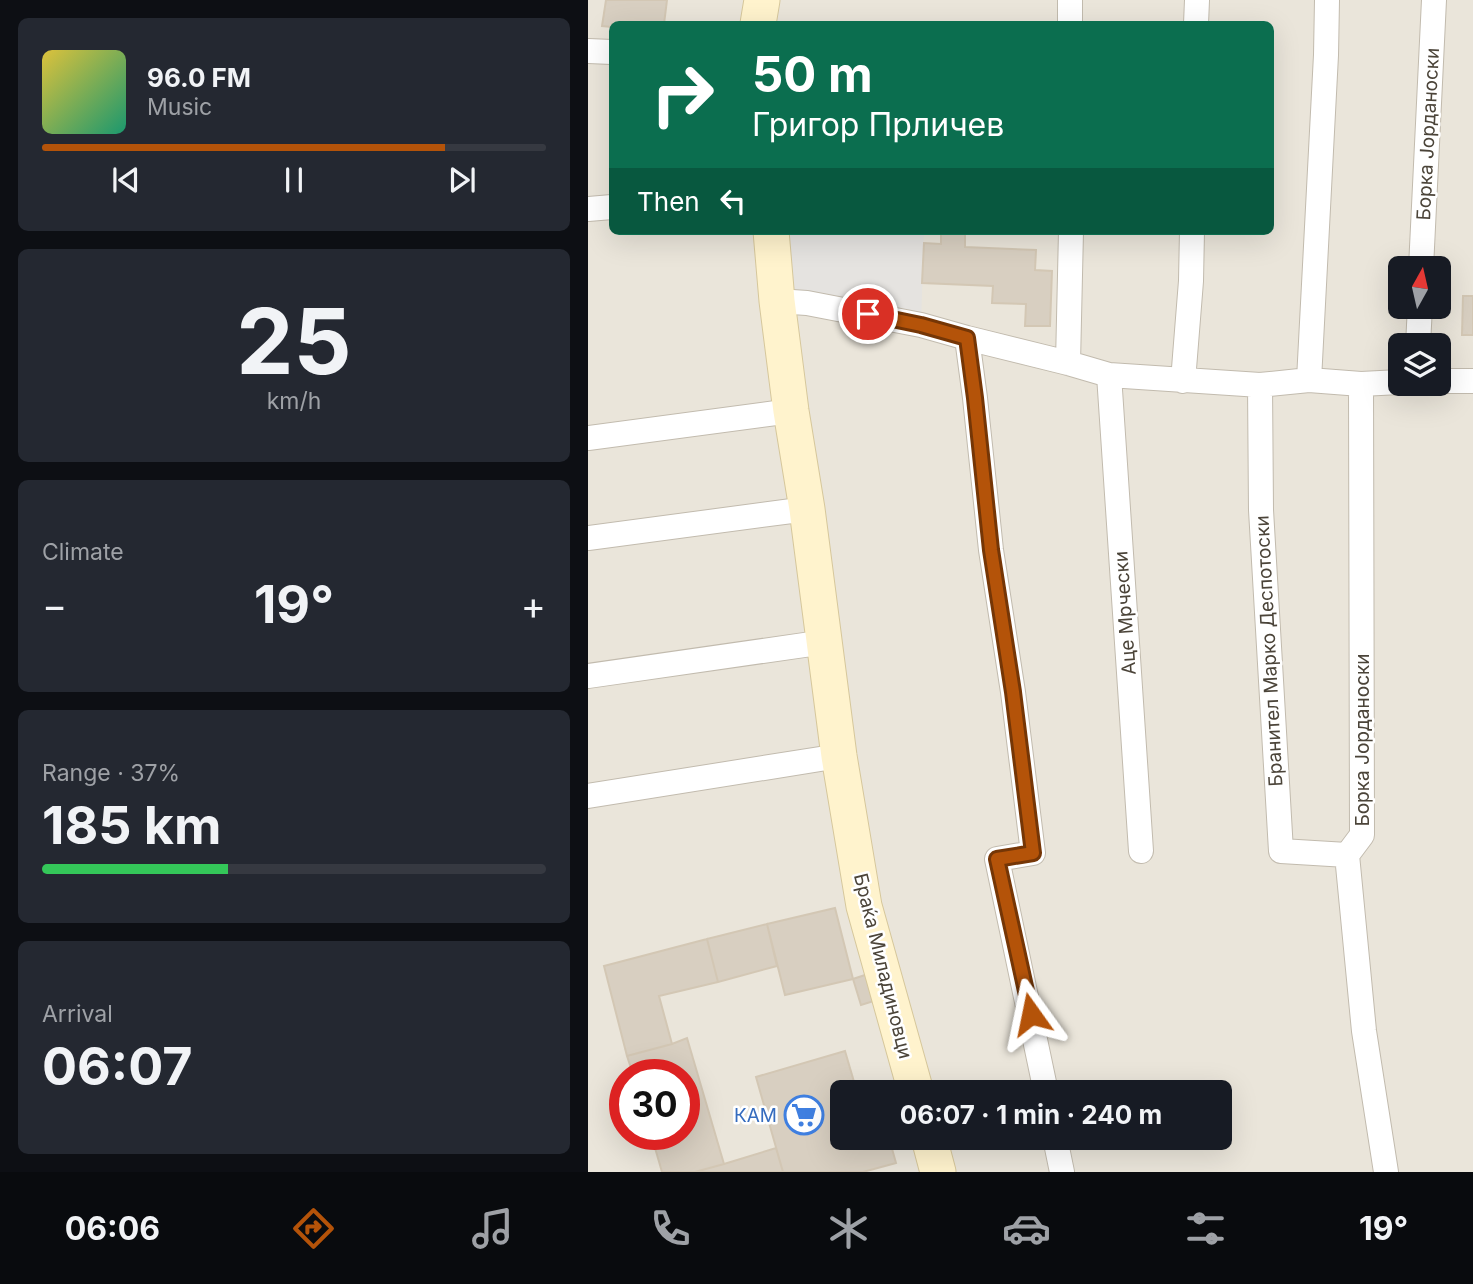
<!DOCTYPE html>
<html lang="en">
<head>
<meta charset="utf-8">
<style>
  :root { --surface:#171b24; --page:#242831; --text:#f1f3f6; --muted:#9ea1a6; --line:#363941; --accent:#b45309 }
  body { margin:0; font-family:Inter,sans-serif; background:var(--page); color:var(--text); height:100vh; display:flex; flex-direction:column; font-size:26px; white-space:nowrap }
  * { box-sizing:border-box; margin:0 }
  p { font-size:23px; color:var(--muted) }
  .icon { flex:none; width:38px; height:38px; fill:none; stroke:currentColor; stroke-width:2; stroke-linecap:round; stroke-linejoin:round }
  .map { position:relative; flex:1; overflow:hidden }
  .drawer { display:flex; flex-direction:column; gap:18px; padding:18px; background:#0d0f14; width:588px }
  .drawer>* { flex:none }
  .banner { position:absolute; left:21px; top:21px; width:665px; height:214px; border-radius:10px; box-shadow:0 7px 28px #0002; background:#0b6e4f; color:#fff; overflow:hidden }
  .needle { width:46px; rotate:8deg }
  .buttons { position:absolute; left:800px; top:256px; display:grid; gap:14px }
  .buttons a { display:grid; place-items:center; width:63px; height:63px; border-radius:10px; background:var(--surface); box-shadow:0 7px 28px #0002; font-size:35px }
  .speed { position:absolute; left:21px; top:1059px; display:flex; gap:14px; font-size:35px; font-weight:700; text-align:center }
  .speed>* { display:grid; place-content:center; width:91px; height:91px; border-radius:50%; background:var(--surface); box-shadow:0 7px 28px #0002; line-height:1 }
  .speed .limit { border:10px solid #d22; background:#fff; color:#111 }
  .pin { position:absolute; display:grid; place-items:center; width:60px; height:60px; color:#fff; margin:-30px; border:4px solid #fff; border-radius:50%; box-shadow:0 2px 7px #0007 }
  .me { position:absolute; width:77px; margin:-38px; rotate:348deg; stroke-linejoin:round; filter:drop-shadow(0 0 5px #0008) }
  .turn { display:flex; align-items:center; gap:24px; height:147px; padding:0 28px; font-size:32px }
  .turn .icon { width:91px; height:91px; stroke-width:2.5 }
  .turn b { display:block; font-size:49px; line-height:60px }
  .then { display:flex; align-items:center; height:66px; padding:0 28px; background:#0003; gap:14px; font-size:26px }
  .big { font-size:52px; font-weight:700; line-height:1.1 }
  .drawer .widget { flex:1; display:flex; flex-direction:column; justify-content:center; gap:10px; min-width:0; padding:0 24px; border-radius:10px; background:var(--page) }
  .drawer .dial { align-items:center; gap:0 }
  .dial b { font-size:91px; line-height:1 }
  .song { display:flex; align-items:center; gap:21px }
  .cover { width:84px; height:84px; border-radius:10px; background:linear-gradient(135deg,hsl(50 70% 55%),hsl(160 70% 35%)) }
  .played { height:7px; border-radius:4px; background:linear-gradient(90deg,var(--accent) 80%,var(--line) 80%) }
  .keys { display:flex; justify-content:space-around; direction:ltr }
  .heat { display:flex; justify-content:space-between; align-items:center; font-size:38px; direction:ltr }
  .charge { height:10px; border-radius:5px; background:linear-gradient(90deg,#34c759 37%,var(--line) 0) }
  .trip { position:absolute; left:242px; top:1080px; width:402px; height:70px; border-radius:10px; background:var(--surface); box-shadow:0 7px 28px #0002; font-weight:700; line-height:70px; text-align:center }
  .menu { display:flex; height:112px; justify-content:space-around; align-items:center; background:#090b0e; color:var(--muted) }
  .menu .icon { width:49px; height:49px }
  .menu .current { color:var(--accent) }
  .menu b { font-size:32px; color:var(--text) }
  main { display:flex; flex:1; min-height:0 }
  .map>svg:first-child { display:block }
  .residential { fill:#eae5da; fill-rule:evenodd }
  .parking { fill:#e5e3e0 }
  .building { fill:#d8cfc1; stroke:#d3c7b4; stroke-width:2 }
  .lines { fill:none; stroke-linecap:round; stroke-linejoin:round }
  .street-casing { stroke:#c2bbae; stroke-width:26 }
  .secondary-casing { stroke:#d6c79b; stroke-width:37 }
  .street { stroke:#fff; stroke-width:24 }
  .secondary { stroke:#fff3cd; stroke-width:35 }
  .route-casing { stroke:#753606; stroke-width:18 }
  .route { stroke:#b45309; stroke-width:12 }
  .labels { text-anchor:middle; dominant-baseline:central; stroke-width:5; stroke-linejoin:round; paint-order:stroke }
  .street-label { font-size:19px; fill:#4b4439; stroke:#fff }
  .shop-label { font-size:19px; fill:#366cbe; stroke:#fff; text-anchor:end }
</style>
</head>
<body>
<main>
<section class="drawer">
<div class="widget">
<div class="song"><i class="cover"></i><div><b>96.0 FM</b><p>Music</p></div></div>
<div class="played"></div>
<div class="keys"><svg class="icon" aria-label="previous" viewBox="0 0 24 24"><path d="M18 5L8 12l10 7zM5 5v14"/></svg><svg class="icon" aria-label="pause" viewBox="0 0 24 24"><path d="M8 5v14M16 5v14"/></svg><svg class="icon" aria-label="next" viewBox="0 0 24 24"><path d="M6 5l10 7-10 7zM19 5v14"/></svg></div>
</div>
<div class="widget dial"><b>25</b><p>km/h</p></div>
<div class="widget"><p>Climate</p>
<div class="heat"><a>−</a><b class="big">19°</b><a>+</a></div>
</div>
<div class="widget"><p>Range · 37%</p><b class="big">185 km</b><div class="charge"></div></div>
<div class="widget"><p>Arrival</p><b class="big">06:07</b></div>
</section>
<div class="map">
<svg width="885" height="1172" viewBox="0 0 885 1172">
  <rect width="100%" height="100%" fill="#f6f3ec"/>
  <path class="residential" d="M0,0H885V1172H0ZM24,24H682V231H24ZM812,268H850V306H812ZM812,345H850V383H812ZM37,1074H96V1134H37ZM254,1092H632V1138H254Z"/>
  <path class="parking" d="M183,231H336L333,325L189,301Z"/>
  <path class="building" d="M18,0H79L76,24H24V27L14,26Z
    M353,234H377V247L448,250L447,270L464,271L462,326H437L438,304L404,303L405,286L334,283L336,243L353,244Z
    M875,296H885V335H874Z
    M247,908L265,979L197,995L179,924Z
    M179,924L189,966L130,982L119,939Z
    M119,939L130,982L71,996L84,1044L39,1056L16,966Z
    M286,972L295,998L273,1005L265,979Z
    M99,1038L136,1164L107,1172H74L63,1134H96V1074H45L39,1056L84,1044Z
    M257,1051L269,1092H254V1138H283V1140L301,1138L308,1163L275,1172H195L168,1077Z
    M188,1148L195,1172H107L136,1164Z"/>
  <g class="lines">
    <defs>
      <path id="street" d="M482,24V0
        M608,24L609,0
        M0,51L24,52
        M0,209L24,207
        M833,268L846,0
        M189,301L219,303L333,325L379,338L480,363L521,375L672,385L721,380L773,384L812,382
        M379,338L387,398L403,550L425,692L445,853L409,859L458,1092
        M830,345L832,306
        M480,363L483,231
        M521,375L553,851
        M721,380L738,55L739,0
        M595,381L603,281L604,231
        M850,381H885
        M773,384L774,835L759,855L776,1031L798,1172
        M672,385L673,510L693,851L759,855
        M0,438L203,411
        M0,538L219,509
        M0,676L237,642
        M0,796L251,756
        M467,1138L474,1172"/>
      <path id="secondary" d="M170,24L174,0
        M183,231L189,301L203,411L219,509L251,756L276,906L328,1092
        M341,1138L350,1172"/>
    </defs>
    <use href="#street" class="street-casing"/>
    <use href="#secondary" class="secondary-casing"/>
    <use href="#street" class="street"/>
    <use href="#secondary" class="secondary"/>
  </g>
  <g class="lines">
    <defs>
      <path id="route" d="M280,314L333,325L379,338L387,398L403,550L425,692L445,853L409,859L443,1014"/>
    </defs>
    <use href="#route" class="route-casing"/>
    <use href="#route" class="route"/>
  </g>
  <defs>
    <symbol id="supermarket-ring" viewBox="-11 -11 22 22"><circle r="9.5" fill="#fff" stroke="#3f7fe0" stroke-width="1.5"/><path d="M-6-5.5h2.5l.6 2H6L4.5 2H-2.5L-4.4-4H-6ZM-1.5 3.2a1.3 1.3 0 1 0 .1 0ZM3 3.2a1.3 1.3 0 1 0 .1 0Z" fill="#3f7fe0"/></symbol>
  </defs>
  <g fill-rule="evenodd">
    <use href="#supermarket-ring" x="194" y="1093" width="44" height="44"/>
  </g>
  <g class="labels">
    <g class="street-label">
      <text transform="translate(840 134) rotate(-87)">Борка Јорданоски</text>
      <text transform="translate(537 613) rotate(-94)">Аце Мрчески</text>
      <text transform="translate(681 651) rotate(-93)">Бранител Марко Деспотоски</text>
      <text transform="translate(774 740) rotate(-90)">Борка Јорданоски</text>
      <text transform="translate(295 966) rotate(76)">Браќа Миладиновци</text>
    </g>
    <g class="shop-label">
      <text x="189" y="1115">КАМ</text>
    </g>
  </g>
</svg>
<div class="buttons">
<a><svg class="needle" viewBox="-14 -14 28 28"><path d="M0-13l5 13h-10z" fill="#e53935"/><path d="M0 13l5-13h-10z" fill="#9ea1a6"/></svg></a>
<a><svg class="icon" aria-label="layers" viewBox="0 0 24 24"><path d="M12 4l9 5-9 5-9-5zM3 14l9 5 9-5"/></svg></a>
</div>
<div class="speed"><div class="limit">30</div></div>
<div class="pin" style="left:280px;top:314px;background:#d93025"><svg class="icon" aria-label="arrive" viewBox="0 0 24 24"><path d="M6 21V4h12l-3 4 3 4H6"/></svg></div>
<svg class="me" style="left:443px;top:1014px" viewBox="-20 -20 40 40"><path d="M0-17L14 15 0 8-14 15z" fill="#b45309" stroke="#fff" stroke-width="4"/></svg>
<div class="trip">06:07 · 1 min · 240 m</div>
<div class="banner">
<div class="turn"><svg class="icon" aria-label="right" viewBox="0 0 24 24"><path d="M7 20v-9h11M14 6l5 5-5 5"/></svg><div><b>50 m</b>Григор Прличев</div></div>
<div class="then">Then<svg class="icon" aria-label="left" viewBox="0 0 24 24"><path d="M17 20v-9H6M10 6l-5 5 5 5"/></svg></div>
</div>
</div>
</main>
<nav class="menu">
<b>06:06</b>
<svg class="icon current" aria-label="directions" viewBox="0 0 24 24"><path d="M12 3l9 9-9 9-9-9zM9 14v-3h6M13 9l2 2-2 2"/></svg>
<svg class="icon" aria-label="music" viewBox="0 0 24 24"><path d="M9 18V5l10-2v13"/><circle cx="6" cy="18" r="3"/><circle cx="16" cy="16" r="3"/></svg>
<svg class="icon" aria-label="phone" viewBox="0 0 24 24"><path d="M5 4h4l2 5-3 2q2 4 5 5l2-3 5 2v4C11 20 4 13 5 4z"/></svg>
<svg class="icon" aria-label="climate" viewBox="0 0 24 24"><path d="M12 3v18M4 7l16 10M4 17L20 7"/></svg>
<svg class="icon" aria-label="car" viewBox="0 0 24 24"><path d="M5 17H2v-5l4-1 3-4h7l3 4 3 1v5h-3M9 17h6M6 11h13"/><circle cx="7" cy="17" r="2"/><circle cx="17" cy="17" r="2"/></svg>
<svg class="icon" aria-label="filters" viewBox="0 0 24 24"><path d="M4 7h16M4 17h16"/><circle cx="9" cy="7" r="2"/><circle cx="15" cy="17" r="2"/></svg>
<b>19°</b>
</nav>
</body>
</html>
